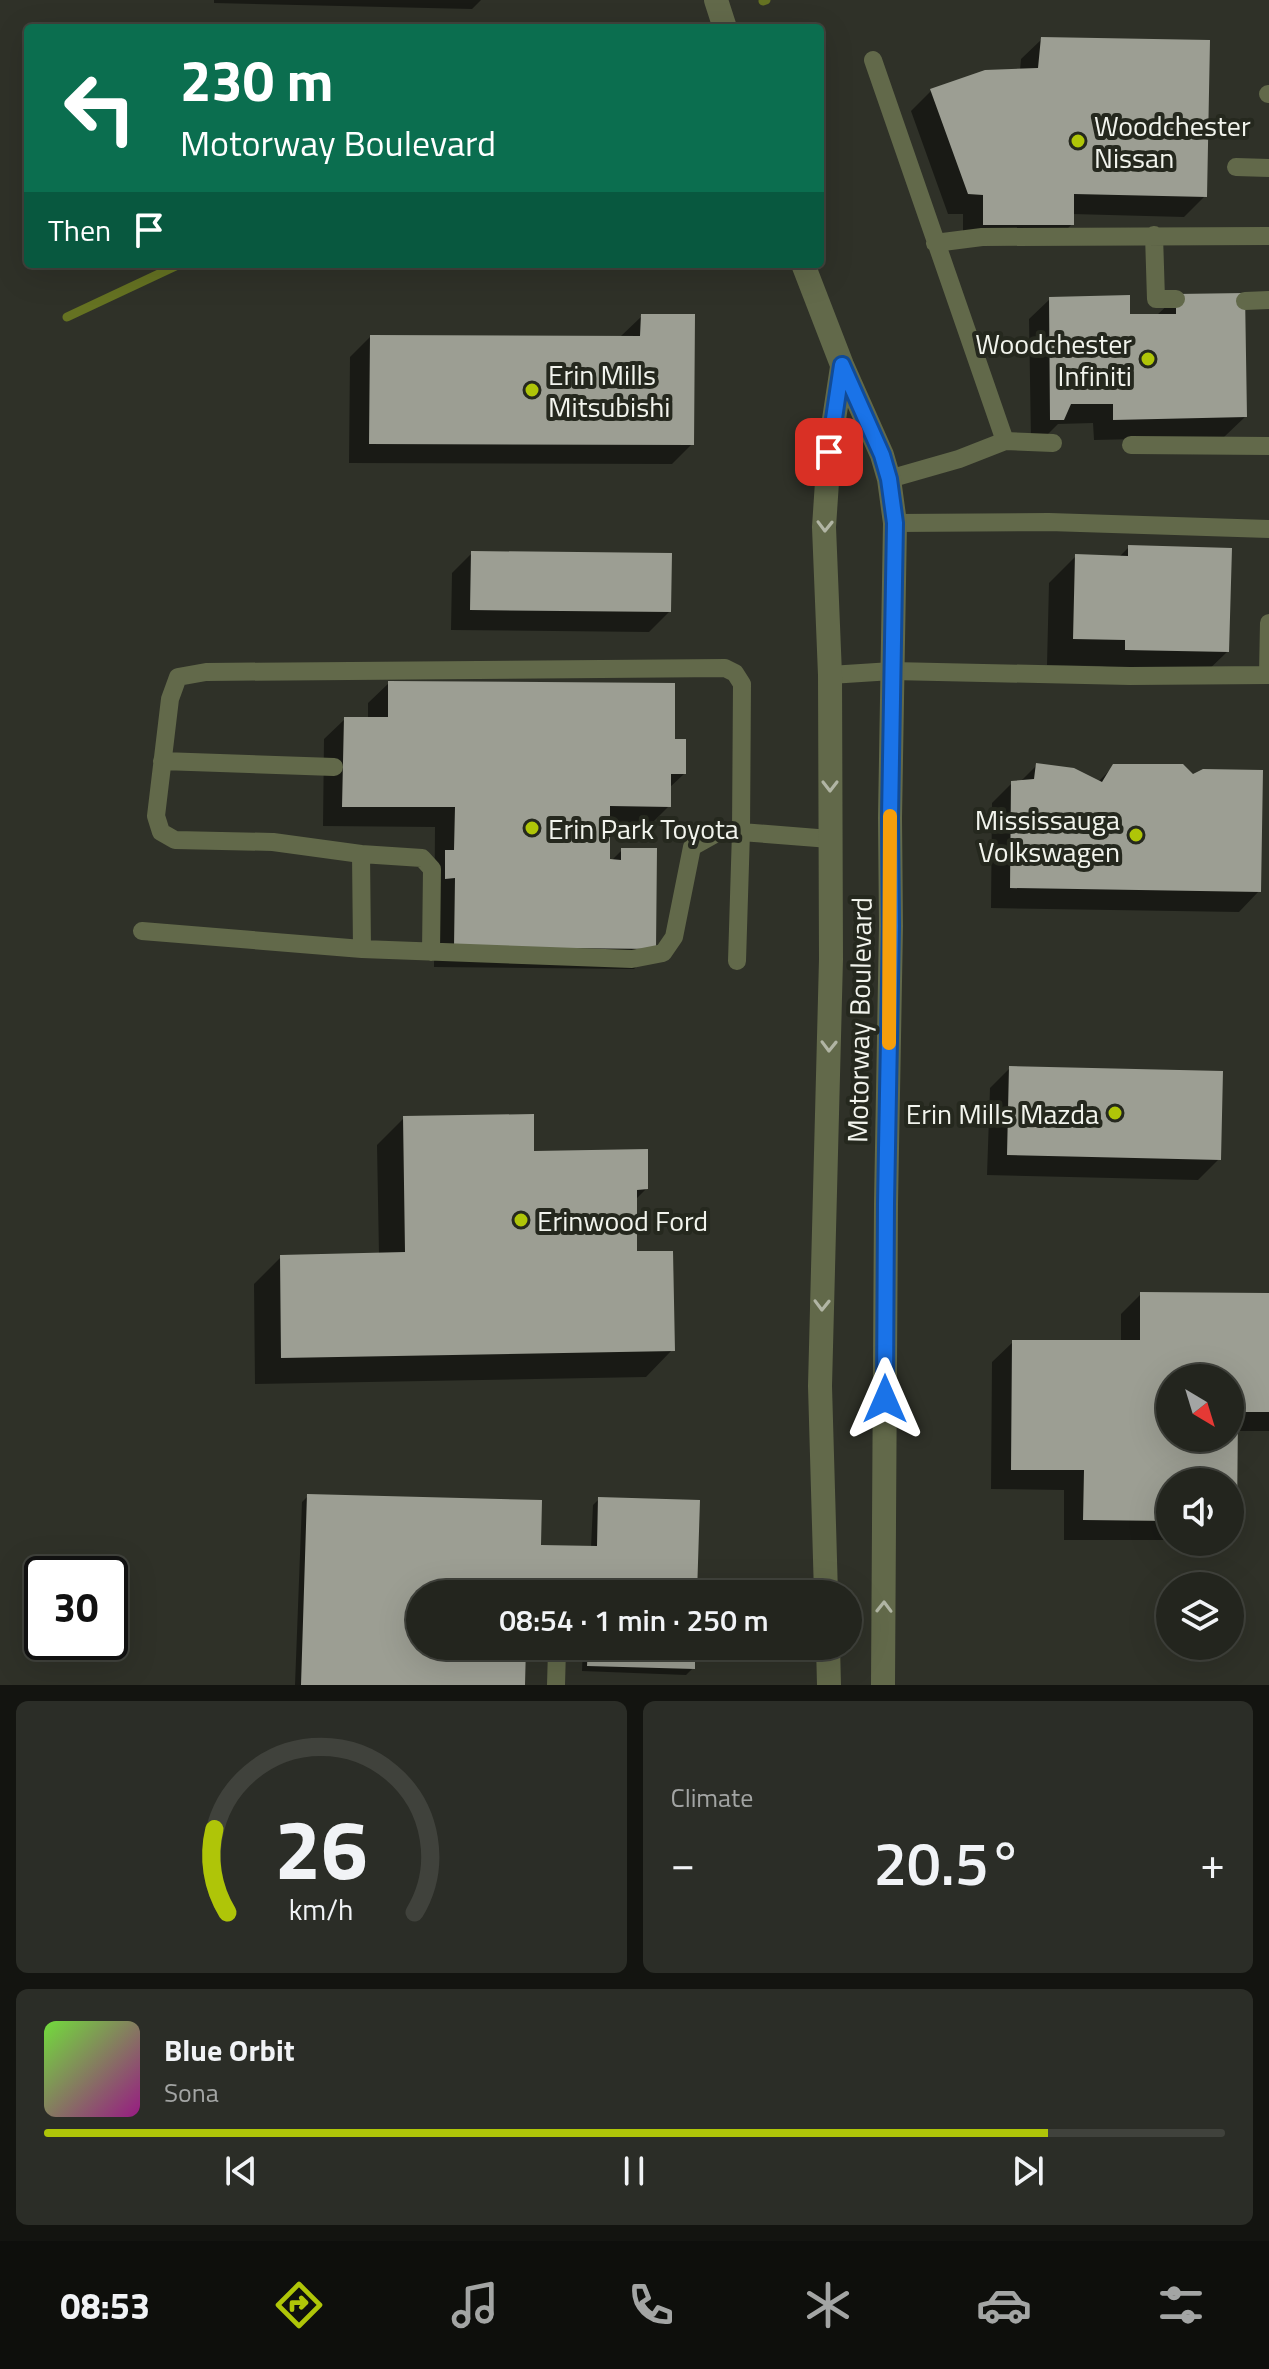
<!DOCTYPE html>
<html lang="en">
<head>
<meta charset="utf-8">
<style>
  :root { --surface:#23251e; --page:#2b2d27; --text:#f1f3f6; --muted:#a3a5a4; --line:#40423c; --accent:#afc508 }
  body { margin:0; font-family:"Titillium Web",sans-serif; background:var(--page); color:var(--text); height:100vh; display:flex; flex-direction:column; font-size:30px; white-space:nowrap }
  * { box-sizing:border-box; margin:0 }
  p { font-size:26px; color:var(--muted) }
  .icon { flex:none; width:44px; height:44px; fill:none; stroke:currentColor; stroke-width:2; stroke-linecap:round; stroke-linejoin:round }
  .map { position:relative; height:1685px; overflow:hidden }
  .drawer { display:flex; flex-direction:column; gap:16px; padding:16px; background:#131410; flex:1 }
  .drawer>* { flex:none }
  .banner { position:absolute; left:24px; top:24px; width:800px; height:244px; border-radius:8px; box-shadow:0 8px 32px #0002,0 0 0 2px var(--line); background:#0b6e4f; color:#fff; overflow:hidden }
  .needle { width:52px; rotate:142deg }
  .tools { position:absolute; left:1156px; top:1364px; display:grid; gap:16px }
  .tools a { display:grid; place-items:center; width:88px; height:88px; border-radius:50%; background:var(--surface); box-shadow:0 8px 32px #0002,0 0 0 2px var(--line); font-size:40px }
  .speed { position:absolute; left:24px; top:1556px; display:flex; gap:16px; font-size:40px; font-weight:700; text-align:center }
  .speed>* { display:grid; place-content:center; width:104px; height:104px; border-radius:50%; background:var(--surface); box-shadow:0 8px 32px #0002,0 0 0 2px var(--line); line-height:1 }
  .speed .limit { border:4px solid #111; border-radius:12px; background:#fff; color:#111 }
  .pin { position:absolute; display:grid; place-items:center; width:68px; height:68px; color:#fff; margin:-34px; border-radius:16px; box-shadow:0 4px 12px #0006 }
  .me { position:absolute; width:88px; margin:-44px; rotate:0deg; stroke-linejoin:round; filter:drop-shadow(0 0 6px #0008) }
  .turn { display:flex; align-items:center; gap:28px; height:168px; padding:0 24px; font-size:36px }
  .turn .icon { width:104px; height:104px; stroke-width:2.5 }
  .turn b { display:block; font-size:56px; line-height:68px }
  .then { display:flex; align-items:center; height:76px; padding:0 24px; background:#0003; gap:16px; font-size:30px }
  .big { font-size:60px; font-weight:600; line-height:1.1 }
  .drawer .widget { flex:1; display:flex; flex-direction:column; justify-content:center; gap:12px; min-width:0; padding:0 28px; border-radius:12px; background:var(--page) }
  .drawer .dial { align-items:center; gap:0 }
  .dial svg { height:208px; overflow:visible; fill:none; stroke:var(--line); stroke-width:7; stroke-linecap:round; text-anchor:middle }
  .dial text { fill:var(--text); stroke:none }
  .song { display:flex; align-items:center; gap:24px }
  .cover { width:96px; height:96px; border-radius:12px; background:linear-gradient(135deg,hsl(100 70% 55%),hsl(310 70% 35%)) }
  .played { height:8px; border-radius:4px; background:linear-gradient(90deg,var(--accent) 85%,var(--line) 85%) }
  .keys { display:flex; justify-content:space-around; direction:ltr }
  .heat { display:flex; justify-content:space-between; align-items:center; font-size:44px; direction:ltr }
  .drawer .tiles { flex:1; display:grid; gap:16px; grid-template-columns:1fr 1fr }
  .widget:last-child { grid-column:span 2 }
  .trip { position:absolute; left:406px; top:1580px; width:456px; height:80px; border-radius:40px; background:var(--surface); box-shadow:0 8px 32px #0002,0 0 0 2px var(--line); font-weight:600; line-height:80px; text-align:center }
  .menu { display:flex; height:128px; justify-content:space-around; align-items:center; background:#0e0f0c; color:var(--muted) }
  .menu .icon { width:56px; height:56px }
  .menu .active { color:var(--accent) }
  .menu b { font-size:36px; color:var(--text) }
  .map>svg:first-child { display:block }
  .shadow { fill:#0007; fill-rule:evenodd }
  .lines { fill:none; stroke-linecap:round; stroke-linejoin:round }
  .stream { stroke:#657222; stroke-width:9 }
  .building { fill:#9c9e93; fill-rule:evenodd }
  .lane { stroke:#62694a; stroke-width:18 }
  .street { stroke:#62694a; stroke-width:24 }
  .oneway { stroke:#b1b5a4 }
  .route-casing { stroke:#114b97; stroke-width:20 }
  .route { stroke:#1a73e8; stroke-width:14 }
  .slow { stroke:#f59e0b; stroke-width:14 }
  .poi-dot { fill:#afc508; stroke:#25281e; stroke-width:3 }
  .labels { text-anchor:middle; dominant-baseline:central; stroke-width:8; stroke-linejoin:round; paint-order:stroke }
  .poi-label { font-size:28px; fill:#f2f4ed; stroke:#25281e; text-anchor:start }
  .street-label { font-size:28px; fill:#f2f4ed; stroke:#25281e }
</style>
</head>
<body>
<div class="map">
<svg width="1269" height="1685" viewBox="0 0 1269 1685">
  <rect width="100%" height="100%" fill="#2f3128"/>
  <path class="shadow" d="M214,0H481L472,9L214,3Z
    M1042,39L1205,196L1184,217L1072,214V224L1052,245L963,244V214H948L911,111L931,91L1020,71L1021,59Z
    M1177,296L1245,417L1224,437L1094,440L1093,423L1058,424L1042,440H1031L1029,319L1050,299L1128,316H1156Z
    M642,316L692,444L672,464L349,463L350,357L370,337L621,336Z
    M1129,547L1227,652L1200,678L1099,666L1047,665L1049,583L1076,556L1119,557Z
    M472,553L669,612L649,632L451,630L452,573Z
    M389,683L672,741L684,774L669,788V806L649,826H608V864L622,850L654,949L634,969L434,967L435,827L323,826L324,739L345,719H368V703Z
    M1037,765L1098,782L1114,766L1259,891L1239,912L991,908L992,803L1012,783L1020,782Z
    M1010,1068L1219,1159L1198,1180L987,1175L990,1088Z
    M404,1118L532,1153L646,1189L635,1200V1253L672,1350L646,1377L255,1384L254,1284L281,1257L379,1255L377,1145Z
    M1141,1294L1269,1295V1431H1236L1235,1520L1230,1525V1482H1170V1540H1064V1490L991,1489L992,1362L1013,1342H1121V1314ZM1170,1378H1230V1438H1170Z
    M308,1496L539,1547L591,1548L593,1505L599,1499L695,1594H420V1646H524L523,1685H295L302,1502Z
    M583,1646H693V1668L686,1675L582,1671Z"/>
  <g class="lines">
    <path class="stream" d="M763,1L766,0
      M67,317L180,264"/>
  </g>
  <path class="building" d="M1041,37L1210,40L1207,197L1074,194V225H983V195L968,194L930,89L985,70L1038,68Z
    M1245,293L1247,417L1113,420V404H1071L1064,420H1050L1049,297L1130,295V314H1176V294Z
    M641,314H695L694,445L369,444L370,335L640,336Z
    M1128,545L1232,548L1229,652L1125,650V640L1073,639L1075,554L1128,556Z
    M471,551L672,553L671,612L470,610Z
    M388,681L675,683V739H686V774H671V807L610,806V859L621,860V848H657L656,949L454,947L455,878L445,879V850H454L455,807H342L344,717H388Z
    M1036,763L1074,768L1102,782L1113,764H1183L1193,774L1203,769L1263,770L1261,892L1010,888L1011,781L1034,779Z
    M1009,1066L1223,1071L1221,1160L1007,1155Z
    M534,1114V1151L648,1149V1189L637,1190V1251H673L675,1351L281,1358L280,1255L405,1252L403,1116Z
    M1140,1292L1269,1293V1412H1238L1237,1521H1230V1482H1170V1521L1083,1520L1084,1470H1011L1012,1340H1140ZM1170,1378H1230V1438H1170Z
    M307,1494L542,1500L541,1545L597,1546L598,1497L700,1500L697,1594H420V1646H526L525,1685H301Z
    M588,1646H695V1669L587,1666Z"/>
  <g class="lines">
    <path class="lane" d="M873,60L1005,441L1053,443
      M1268,94H1269
      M1236,167L1269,168
      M1154,235L1156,299H1176
      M935,243L982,237L1269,236
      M1245,301L1269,300
      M1131,445L1269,446
      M889,479L959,459L1005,441
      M895,523L1049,522L1269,529
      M830,675L892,671L1130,676L1269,675
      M1268,675L1269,623
      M162,761L334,767
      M361,854L422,858L432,869L431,952
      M142,931L362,949L632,959L663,953L674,937L692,847L717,833L741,832L830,839
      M362,949L361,854L273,842L175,840L161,832L156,816L170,699L178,677L206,672L725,668L735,673L742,684L741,832L737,961
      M556,1685L557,1650"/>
    <path class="street" d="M716,0L725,28
      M803,264L842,365L882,455L889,479L895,523L890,818L891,926L886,1204L883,1685
      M826,1594L820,1386L831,959L830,675L824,527L829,452L842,367
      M828,1646L829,1685"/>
  </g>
  <defs><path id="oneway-chevron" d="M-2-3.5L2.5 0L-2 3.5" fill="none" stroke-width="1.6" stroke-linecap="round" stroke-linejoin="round" transform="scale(2)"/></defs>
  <g class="oneway">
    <use href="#oneway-chevron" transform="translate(825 526) rotate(91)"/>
    <use href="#oneway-chevron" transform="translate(830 786) rotate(90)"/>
    <use href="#oneway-chevron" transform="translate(829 1046) rotate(91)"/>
    <use href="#oneway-chevron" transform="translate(822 1305) rotate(91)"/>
    <use href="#oneway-chevron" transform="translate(884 1607) rotate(-89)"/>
  </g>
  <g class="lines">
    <defs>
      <path id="route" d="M829,452L842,365L882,455L889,479L895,523L890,818L891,926L886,1204L885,1399"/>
    </defs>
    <use href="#route" class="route-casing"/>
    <use href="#route" class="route"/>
    <path class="slow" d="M889,1043L890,816"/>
  </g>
  <g class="poi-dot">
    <circle cx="1078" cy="141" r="8"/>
    <circle cx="1148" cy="359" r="8"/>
    <circle cx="532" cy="390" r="8"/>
    <circle cx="532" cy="828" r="8"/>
    <circle cx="1136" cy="835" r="8"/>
    <circle cx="1115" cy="1113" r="8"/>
    <circle cx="521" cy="1220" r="8"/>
  </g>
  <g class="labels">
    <g class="poi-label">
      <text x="1094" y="125">Woodchester<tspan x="1094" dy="32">Nissan</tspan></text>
      <text x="1132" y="343" text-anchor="end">Woodchester<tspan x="1132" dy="32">Infiniti</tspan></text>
      <text x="548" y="374">Erin Mills<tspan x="548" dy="32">Mitsubishi</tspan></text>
      <text x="1120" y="819" text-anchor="end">Mississauga<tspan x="1120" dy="32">Volkswagen</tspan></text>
      <text x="548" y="828">Erin Park Toyota</text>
      <text x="1099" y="1113" text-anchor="end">Erin Mills Mazda</text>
      <text x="537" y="1220">Erinwood Ford</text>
    </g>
    <g class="street-label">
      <text transform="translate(859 1020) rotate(-89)">Motorway Boulevard</text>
    </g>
  </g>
</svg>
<div class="tools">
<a><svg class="needle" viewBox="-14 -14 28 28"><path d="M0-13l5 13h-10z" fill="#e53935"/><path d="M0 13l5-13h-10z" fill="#a3a5a4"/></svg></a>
<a><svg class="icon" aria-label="sound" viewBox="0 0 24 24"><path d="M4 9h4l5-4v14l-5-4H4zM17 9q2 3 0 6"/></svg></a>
<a><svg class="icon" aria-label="layers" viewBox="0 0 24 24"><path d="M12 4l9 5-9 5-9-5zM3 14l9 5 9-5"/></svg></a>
</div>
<div class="speed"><div class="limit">30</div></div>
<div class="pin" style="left:829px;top:452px;background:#d93025"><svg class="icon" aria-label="arrive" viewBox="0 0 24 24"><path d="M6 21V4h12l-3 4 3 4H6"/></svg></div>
<svg class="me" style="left:885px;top:1399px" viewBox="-20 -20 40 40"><path d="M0-17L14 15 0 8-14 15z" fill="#1a73e8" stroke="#fff" stroke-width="4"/></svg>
<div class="trip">08:54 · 1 min · 250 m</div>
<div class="banner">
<div class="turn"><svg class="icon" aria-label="left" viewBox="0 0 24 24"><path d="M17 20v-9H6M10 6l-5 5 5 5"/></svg><div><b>230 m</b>Motorway Boulevard</div></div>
<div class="then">Then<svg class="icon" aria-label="arrive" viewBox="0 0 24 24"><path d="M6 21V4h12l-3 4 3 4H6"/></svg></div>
</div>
</div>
<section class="drawer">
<div class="tiles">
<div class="widget dial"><svg viewBox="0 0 100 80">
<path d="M14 69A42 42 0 1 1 86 69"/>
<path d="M14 69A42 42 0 0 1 9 37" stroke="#afc508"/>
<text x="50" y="56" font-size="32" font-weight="700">26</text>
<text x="50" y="72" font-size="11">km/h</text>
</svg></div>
<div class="widget"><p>Climate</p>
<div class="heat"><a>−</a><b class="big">20.5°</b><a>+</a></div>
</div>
<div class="widget">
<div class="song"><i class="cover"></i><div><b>Blue Orbit</b><p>Sona</p></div></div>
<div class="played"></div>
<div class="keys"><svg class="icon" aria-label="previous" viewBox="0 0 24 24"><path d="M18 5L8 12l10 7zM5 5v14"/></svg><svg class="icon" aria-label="pause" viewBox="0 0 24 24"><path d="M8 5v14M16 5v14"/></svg><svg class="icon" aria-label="next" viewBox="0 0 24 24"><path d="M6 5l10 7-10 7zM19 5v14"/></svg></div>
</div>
</div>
</section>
<nav class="menu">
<b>08:53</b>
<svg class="icon active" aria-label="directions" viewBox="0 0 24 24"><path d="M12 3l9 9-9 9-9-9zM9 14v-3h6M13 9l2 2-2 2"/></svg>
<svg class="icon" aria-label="music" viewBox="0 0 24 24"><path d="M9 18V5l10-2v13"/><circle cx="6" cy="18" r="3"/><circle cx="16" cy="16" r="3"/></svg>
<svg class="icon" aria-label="phone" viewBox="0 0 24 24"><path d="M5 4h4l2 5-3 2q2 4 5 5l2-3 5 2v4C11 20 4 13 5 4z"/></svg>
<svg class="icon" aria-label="climate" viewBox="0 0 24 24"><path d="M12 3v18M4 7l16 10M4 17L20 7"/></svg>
<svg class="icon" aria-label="car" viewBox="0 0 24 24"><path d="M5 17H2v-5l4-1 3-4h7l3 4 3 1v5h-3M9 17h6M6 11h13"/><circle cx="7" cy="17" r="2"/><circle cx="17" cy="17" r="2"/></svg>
<svg class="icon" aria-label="filters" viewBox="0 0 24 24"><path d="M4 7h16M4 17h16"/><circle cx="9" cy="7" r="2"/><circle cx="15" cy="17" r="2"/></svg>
</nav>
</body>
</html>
